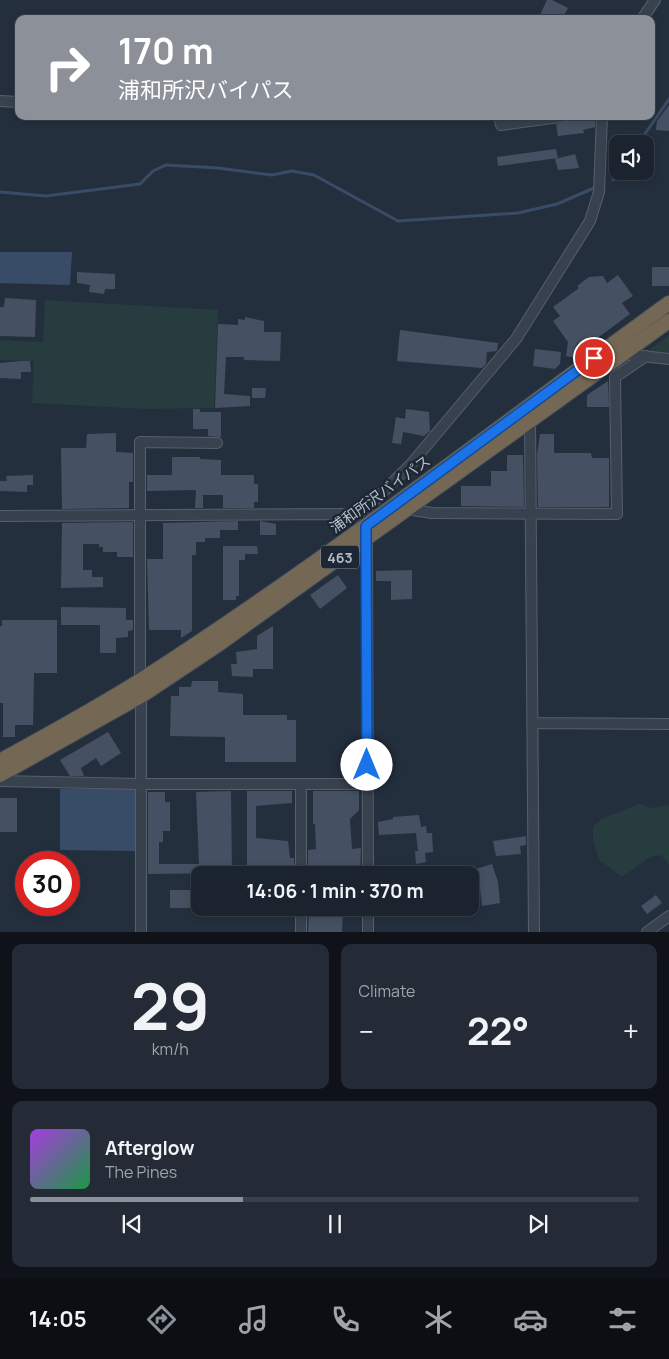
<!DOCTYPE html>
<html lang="en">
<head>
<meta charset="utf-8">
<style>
  :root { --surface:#1b232e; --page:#242b36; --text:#f1f3f6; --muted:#a0a4aa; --line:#39404a; --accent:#8c9099 }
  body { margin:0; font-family:Manrope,"Noto Sans JP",sans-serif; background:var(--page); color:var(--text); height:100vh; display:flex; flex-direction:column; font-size:19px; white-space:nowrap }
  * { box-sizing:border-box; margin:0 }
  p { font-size:16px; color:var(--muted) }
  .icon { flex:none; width:28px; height:28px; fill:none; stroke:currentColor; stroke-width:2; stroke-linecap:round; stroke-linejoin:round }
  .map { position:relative; height:932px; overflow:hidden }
  .sheet { display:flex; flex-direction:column; gap:12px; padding:12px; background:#0f1319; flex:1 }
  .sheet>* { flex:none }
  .banner { position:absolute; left:15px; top:15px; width:640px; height:105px; border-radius:10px; box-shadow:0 2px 8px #0003,0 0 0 1px var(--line); background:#8c9099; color:#fff; overflow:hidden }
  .controls { position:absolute; left:609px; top:135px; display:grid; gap:10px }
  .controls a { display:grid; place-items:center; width:45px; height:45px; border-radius:10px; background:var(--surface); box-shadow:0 2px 8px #0003,0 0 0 1px var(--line); font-size:25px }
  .speed { position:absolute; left:15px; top:851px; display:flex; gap:10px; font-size:25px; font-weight:700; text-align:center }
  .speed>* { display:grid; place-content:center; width:65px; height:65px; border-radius:50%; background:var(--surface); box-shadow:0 2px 8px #0003,0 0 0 1px var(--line); line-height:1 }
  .speed .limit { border:8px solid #d22; background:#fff; color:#111 }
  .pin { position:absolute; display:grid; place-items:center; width:42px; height:42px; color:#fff; margin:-21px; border:2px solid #fff; border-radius:50%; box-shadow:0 1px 5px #0007 }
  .me { position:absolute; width:55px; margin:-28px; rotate:0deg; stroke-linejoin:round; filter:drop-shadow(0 0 4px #0008) }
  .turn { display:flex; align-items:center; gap:18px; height:105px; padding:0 20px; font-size:22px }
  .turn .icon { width:65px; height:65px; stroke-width:2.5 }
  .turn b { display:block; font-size:35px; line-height:42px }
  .big { font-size:38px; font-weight:700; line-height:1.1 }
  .sheet .card { flex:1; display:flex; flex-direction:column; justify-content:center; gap:8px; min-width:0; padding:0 18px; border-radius:10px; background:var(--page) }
  .sheet .dial { align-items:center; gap:0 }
  .dial b { font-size:65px; line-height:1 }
  .song { display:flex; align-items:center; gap:15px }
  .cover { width:60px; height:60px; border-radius:8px; background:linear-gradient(135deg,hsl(280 70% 55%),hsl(140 70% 35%)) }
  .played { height:5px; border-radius:2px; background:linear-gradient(90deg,var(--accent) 35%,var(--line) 35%) }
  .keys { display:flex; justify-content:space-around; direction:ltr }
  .heat { display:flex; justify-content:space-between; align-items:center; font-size:28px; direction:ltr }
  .sheet .tiles { flex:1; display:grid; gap:12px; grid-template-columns:1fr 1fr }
  .card:last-child { grid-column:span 2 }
  .trip { position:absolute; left:191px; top:866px; width:288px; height:50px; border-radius:10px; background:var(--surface); box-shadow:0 2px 8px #0003,0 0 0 1px var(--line); font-weight:700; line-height:50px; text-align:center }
  .tabs { display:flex; height:80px; justify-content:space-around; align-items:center; background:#0b0e12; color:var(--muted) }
  .tabs .icon { width:35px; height:35px }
  .tabs .on { color:var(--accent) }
  .tabs b { font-size:22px; color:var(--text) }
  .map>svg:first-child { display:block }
  .green { fill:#263c3f }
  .water { fill:#394c67 }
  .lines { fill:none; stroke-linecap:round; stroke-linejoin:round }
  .stream { stroke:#394c67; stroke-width:3 }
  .building { fill:#455162 }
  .minor-casing { stroke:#565f6c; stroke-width:12 }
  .highway-casing { stroke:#434c59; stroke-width:16 }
  .minor { stroke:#38414e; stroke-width:10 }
  .highway { stroke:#746855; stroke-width:14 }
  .route-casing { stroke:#114b97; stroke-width:12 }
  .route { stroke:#1a73e8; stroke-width:9 }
  .labels { text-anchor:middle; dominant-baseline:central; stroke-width:5; stroke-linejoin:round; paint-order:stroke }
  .shield { fill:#1d2633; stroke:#878f9c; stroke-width:1 }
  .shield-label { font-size:14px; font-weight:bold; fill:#b4bcc9 }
  .street-label { font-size:15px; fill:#b4bcc9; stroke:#1d2633 }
</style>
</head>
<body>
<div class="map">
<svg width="669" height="932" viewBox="0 0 669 932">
  <rect width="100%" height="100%" fill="#242f3e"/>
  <path class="green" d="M45,300L218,310L214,408L144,409L32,403L34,361L0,360V340L43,342Z
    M669,335V357L645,353Z
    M639,804L651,808L669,805V865L661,855L650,857L622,877L599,860L593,839V827L601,819Z"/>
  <path class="water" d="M0,252H72L70,285L0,283Z
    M60,789H135V851L60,850Z"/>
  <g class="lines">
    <path class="stream" d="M638,144L669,99
      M613,180L618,171
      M0,192L46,196L140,184L153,171L166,165L218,168L272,175L292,171L314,175L398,221L518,213L557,204L594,188"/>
  </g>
  <path class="building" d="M547,0H552L568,8L562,19H538Z
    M669,105V131L656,130L657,121Z
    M582,118H595V127L583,130L584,133L558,136L556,124Z
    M556,149L558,158L498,166L497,157Z
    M575,154L579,168L558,170L555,159Z
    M652,267H669V286H652Z
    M77,272L115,274V289H105L104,294L89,292L90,285L77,283Z
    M618,275L633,296L622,303L630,314L588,345L577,343L575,358L566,356L568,342L553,321L560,316L553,307L579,288L577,286L589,277L603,276L607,283Z
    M5,298L36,300L35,337L0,336V307H4Z
    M245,317L264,321V332H281L280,361L244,360V357H226L224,394L250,396V406L215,408L218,324L238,325V319L245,320Z
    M400,330L498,343L497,351L487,352L486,364L482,368L397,361Z
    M535,349L561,352L560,364L555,369L533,366Z
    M22,361H30L31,372H21V379L0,378V363Z
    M608,381L609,407H587V395Z
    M252,388H266L265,398H252Z
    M193,409H200V412H221V437L208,436V429H193Z
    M406,409L429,412L430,431L424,436L403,432L401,444L392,443L396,417L405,419Z
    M116,433V452L133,453V482H129V508L62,509L61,448H86L87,434Z
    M540,434H554V453H591L592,458H609V507H538L537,455Z
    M507,455H523L524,507L461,506V486H491V471H507Z
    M172,457H200V459L221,460V475H254V484H258V502H254V508H223V495H203V508H195L196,490L147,491V475H172Z
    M33,475V485H27V492L0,491V481H7L6,476Z
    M238,521V530H220V538H205V542H196V555H192V631L181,638V630H149L147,559H163V523Z
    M260,521L276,524V535H260Z
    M133,522V557H117V552H103V547H99V544H83V570H92V577H103V587L61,588L62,523Z
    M223,546H257L258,554H245V560H239V596H236V600H223Z
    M412,570V599L391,600V581H376V571Z
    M338,575L347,588L320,609L310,595Z
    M61,607L126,608V620H133V630L128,631V637L116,638V653H100V625H61Z
    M2,620H57V673H34L33,725H15V737H3V703H0V626H2Z
    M273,626V669H253V677L232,676L231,664H237L236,652L257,649V636Z
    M192,681H218V692L243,694V715H287V720H296V762H225V737L170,736L171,696H179V687H191Z
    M108,732L121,753L101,766L96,758L81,768L84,776H70L60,760Z
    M231,791L232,875H223V873L148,874V792H165V802H170V831H163V842H159V864H199L196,792Z
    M247,791H292V803L256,806V838L288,841L290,858H294V870L291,871V868H275V871L271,870L269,874L247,875Z
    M313,791H359V810L350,819L352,849L361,848L360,875H312V869L308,870V850L316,849L315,824H313Z
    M0,798H17V832H0Z
    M419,815L421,827L426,826L427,833H432L433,852L425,853L426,862L416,864L415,851H418L416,833L379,835L378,822L393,819V817Z
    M526,836V845L520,846L521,854L496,856L493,841Z
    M492,864L498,882L500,903L482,906L480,889L476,890L470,871Z
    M170,890H200V899H193V908H170Z
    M656,895L662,903L647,914L641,906Z
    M309,908H334V911L343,912L342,932H308Z"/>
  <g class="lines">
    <defs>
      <path id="minor" d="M642,19L655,0
        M0,101L19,102
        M499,116L501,125L567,116
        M624,354L669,359
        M530,420L534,932
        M406,509L432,513L617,514L615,377L646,356
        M0,516L345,514L359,516L366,526L367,538L368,875
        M359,516L411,464L516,339L590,221L599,192L602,116
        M140,680V442L217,443
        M141,696V932
        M533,723L669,724
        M0,781L141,784H367
        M301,784V875
        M301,932V908
        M368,932V908
        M647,932L669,916"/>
      <path id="highway" d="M0,761C47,735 95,709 141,680C323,563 494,430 669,303
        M0,775L141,696L219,644L669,321"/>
    </defs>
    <use href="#minor" class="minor-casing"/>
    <use href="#highway" class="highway-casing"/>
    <use href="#minor" class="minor"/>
    <use href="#highway" class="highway"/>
  </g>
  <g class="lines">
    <defs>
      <path id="route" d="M367,765L366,526L594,358"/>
    </defs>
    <use href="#route" class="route-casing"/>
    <use href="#route" class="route"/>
  </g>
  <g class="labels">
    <rect class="shield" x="321" y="545.5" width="38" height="23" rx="4"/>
    <g class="shield-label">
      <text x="340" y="557">463</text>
    </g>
    <g class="street-label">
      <text transform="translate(380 494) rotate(-36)">浦和所沢バイパス</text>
    </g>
  </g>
</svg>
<div class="controls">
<a><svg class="icon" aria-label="sound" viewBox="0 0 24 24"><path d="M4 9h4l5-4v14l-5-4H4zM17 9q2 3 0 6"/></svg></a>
</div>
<div class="speed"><div class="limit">30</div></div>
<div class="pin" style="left:594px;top:358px;background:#d93025"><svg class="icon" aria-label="arrive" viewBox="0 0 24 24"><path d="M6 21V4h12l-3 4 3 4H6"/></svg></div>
<svg class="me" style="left:367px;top:765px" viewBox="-20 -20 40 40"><circle r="19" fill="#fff"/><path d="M0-13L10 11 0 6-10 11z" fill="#1a73e8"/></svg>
<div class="trip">14:06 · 1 min · 370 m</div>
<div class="banner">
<div class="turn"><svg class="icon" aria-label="right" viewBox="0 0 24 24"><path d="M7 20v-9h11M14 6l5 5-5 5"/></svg><div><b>170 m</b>浦和所沢バイパス</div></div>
</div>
</div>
<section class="sheet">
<div class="tiles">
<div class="card dial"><b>29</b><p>km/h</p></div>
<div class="card"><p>Climate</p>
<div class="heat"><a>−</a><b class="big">22°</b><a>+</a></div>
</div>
<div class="card">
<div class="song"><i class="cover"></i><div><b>Afterglow</b><p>The Pines</p></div></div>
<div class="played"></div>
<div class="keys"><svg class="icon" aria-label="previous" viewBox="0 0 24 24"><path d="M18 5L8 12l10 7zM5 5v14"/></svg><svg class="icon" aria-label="pause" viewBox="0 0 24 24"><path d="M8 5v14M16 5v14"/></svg><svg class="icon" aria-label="next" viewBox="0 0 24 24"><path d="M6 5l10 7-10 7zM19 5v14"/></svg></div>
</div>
</div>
</section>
<nav class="tabs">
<b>14:05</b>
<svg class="icon on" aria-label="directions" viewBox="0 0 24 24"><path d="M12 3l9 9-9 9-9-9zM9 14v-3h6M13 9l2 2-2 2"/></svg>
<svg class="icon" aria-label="music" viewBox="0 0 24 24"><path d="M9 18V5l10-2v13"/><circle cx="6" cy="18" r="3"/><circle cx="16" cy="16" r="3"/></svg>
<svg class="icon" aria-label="phone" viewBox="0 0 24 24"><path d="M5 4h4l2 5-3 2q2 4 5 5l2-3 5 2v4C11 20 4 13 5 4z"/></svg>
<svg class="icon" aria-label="climate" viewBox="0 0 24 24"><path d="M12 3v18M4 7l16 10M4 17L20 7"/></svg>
<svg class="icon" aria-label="car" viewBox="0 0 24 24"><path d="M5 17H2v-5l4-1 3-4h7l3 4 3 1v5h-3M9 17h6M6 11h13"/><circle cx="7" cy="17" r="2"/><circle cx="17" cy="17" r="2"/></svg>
<svg class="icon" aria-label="filters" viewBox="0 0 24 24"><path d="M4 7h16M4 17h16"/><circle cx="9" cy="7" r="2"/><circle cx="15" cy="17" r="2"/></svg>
</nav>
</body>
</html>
